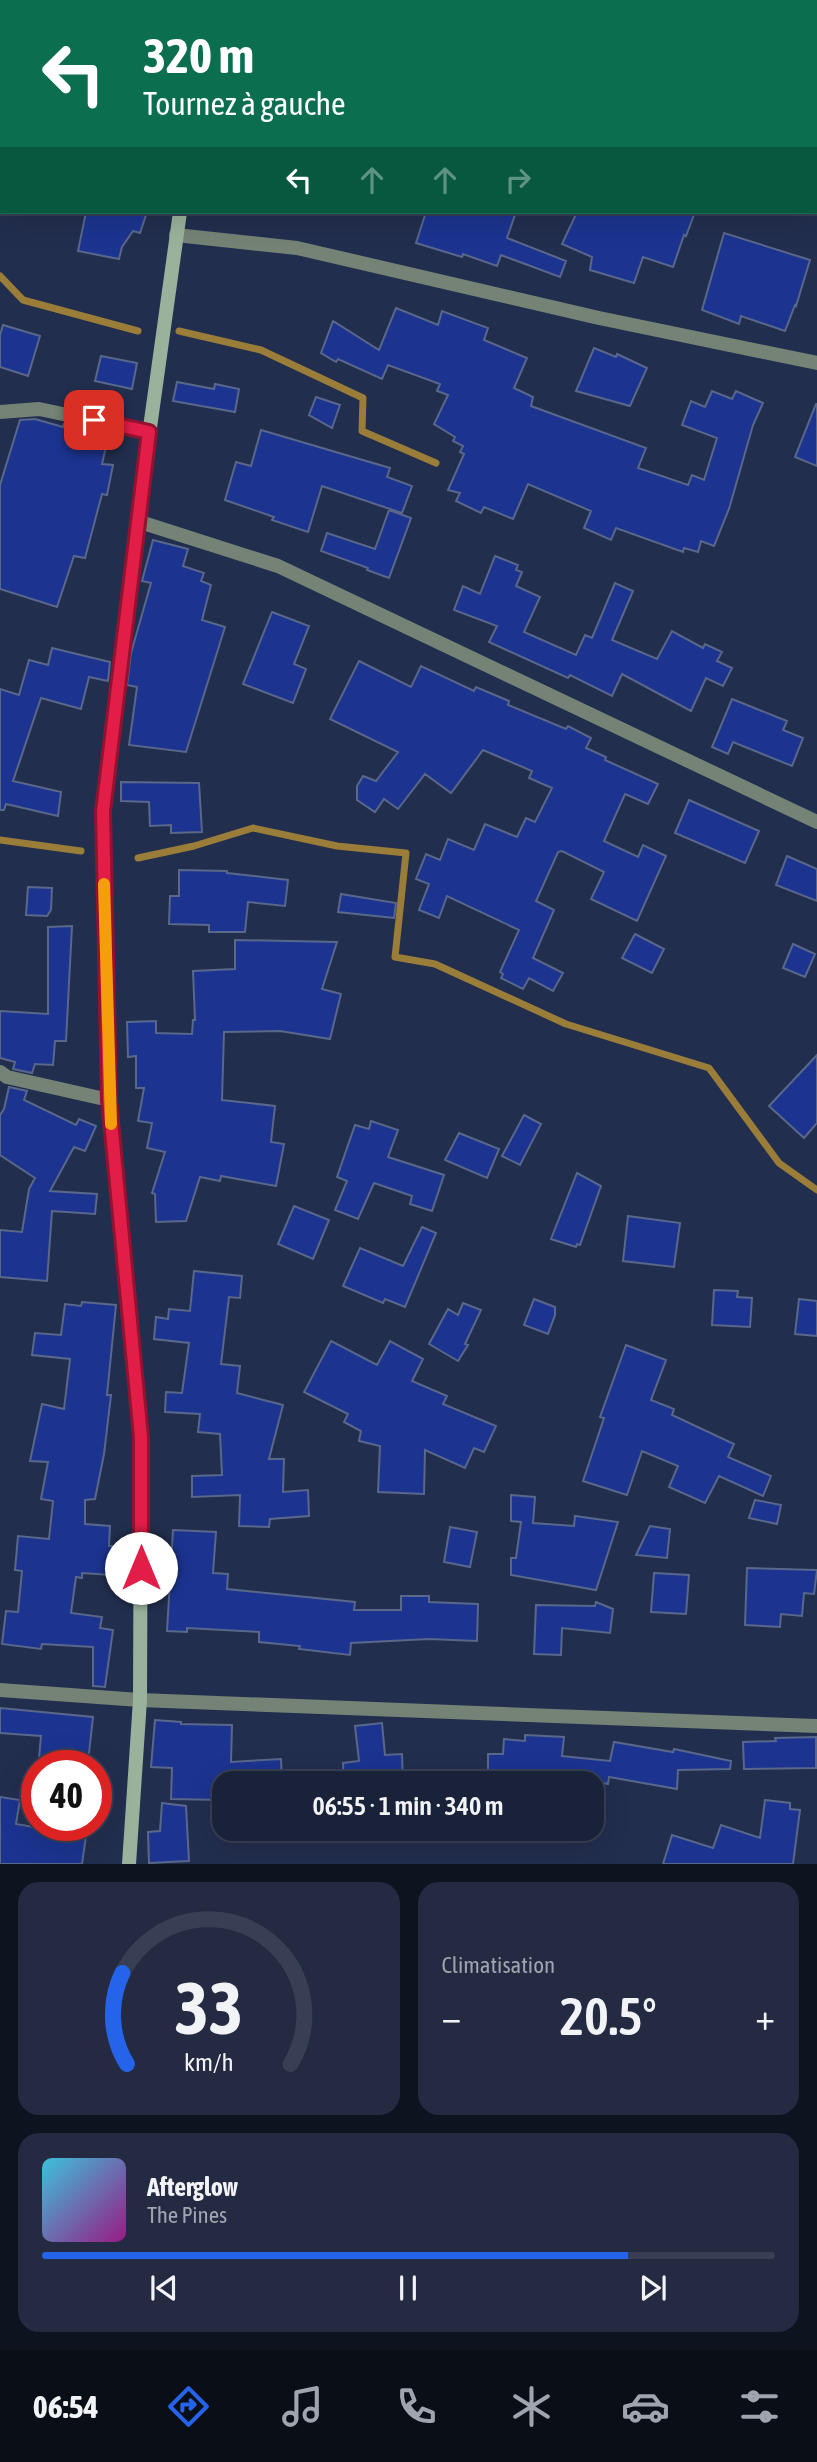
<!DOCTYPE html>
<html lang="fr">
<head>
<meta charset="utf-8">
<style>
  :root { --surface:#1a223a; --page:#232a42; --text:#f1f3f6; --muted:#9fa4af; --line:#383f54; --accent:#2563eb }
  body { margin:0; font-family:"Asap Condensed",sans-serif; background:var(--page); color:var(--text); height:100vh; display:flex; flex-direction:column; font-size:26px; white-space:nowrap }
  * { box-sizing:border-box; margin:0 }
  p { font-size:23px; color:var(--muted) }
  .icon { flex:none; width:38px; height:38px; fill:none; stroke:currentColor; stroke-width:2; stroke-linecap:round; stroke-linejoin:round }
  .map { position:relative; height:1864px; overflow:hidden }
  .drawer { display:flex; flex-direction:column; gap:18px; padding:18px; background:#0e1320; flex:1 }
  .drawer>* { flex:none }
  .hud { position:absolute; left:0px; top:0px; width:817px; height:214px; box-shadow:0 7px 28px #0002,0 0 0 2px var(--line); background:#0b6e4f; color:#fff; overflow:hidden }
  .speed { position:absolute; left:21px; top:1750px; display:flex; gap:14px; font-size:35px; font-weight:700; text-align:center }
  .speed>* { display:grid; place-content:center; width:91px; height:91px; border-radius:50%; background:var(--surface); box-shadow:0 7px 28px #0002,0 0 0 2px var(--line); line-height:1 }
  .speed .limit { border:10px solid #d22; background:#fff; color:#111 }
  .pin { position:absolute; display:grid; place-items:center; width:60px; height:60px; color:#fff; margin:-30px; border-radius:14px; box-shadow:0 4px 10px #0006 }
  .me { position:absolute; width:77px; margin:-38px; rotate:0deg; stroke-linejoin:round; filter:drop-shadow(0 0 5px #0008) }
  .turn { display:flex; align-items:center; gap:24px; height:147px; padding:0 28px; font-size:32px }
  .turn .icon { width:91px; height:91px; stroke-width:2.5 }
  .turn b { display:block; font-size:49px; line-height:60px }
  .lanes { display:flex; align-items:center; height:66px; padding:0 28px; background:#0003; justify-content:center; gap:35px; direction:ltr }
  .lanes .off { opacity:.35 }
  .big { font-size:52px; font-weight:600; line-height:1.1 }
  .drawer .tile { flex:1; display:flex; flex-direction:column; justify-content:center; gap:10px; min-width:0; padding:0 24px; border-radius:21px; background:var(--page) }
  .drawer .dial { align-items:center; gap:0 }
  .dial svg { height:182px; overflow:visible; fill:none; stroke:var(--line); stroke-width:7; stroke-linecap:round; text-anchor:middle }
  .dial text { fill:var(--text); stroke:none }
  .song { display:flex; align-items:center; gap:21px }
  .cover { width:84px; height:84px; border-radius:10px; background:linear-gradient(135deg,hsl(190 70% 55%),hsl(310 70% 35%)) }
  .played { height:7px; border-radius:4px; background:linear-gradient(90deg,var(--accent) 80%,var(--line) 80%) }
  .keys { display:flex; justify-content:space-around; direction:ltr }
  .heat { display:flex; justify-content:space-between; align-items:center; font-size:38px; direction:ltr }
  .drawer .tiles { flex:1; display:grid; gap:18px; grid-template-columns:1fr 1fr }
  .tile:last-child { grid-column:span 2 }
  .trip { position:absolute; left:212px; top:1771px; width:392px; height:70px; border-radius:21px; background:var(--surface); box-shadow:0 7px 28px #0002,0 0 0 2px var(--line); font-weight:600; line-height:70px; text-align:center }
  .tab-bar { display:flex; height:112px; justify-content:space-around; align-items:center; background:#0a0e17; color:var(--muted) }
  .tab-bar .icon { width:49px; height:49px }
  .tab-bar .selected { color:var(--accent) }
  .tab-bar b { font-size:32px; color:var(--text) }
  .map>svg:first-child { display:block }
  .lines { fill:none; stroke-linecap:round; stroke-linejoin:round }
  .stream { stroke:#997d39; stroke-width:7 }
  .building { fill:#1c3490; stroke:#58678a; stroke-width:2 }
  .street { stroke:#748375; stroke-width:14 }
  .secondary { stroke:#9ab29c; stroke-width:14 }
  .route-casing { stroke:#92132f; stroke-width:18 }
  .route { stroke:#e11d48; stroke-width:12 }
  .slow { stroke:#f59e0b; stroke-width:12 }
</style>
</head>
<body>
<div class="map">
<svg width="817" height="1864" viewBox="0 0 817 1864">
  <rect width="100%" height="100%" fill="#222e4e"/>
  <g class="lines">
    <path class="stream" d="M0,276L23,300L138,331
      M179,331L261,350L363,398L362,431L436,463
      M0,840L81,851
      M138,858L194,846L253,828L337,846L406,853L395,957L435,964L566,1024L709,1068L779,1163L817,1190"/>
  </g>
  <path class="building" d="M86,212H147L140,233L133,231L122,247L119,259L78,251Z
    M426,212H516L507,238L566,261L560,277L501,255L497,266L463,254L462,257L416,243Z
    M577,212H695L686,236L684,235L673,267L643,257L634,283L590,270L592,257L562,244Z
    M724,233L810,260L796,306L795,305L785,331L741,316L739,324L702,310Z
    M396,308L438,325L442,311L488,328L484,340L527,358L514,388L533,397L531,406L646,448L638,468L688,485L692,475L704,480L717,438L682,425L691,401L705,407L712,391L732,399L736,391L763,403L753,425L729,509L714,546L701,541L698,552L684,548L683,552L616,528L611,540L584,528L591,511L528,484L513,519L484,507L481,513L456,501L460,493L448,490L464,454L460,452L463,446L453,441L455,437L434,424L448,395L437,391L440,384L388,365L382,379L338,359L336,362L321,353L333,321L379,350Z
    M3,325L40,336L28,376L0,367V335Z
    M594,348L616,357L617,354L647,368L630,406L576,391Z
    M101,356L137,363L132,389L95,381Z
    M177,382L214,389L215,384L239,389L235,412L173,401Z
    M316,397L340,405L332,428L309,415Z
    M816,404H817V466L795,457Z
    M35,419L63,427L64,424L86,429V432L108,438L102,464L113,465L107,495L102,494L85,558L74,556L57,607L0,589V485L20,420Z
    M261,430L390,468L387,477L412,486L402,513L322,486L308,532L272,520L274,517L225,500L236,462L251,466Z
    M389,510L411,518L389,578L367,570L368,568L321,551L327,533L375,549Z
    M153,540L188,549L183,566L204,573L201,581L211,585L202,620L225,627L186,752L129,745L137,687L127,685L131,653L151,583L142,581Z
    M495,556L518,565L516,570L522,572L516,586L540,597L524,632L576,655L585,635L592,638L615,583L633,591L612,640L657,659L672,631L703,648L705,644L722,652L717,661L732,668L723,686L706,678L691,711L622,674L612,696L570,675L568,678L489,642L497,626L454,610L463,586L480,594Z
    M272,612L309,626L294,664L306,669L293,703L243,684Z
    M52,648L110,662L108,681L89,677L81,709L41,698L13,781L61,792L58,816L6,804L4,810H0V689L19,695L29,660L48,665Z
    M359,661L411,687L421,666L474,691L476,687L509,701L508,705L566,729L568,726L591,738L586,748L606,757L605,760L658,784L648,804L625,794L604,841L638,857L643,845L666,856L637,921L591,899L604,872L562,851L558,852L536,901L554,910L533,958L563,973L553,991L529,978L523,989L501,978L503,974L500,972L519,930L447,896L439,918L419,910L429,884L416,879L426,854L440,860L448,839L474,850L485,824L517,837L526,818L535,822L552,788L529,778L532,771L483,750L451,793L425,774L398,809L384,799L375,812L357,800V786L363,776L376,781L398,752L330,719Z
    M732,699L787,721L783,730L803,738L792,766L733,742L728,754L712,747Z
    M121,782L199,783L202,832L171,833V825L150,826L149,802L121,801Z
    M689,800L759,831L745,863L675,833Z
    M787,856L817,869V901L776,885Z
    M179,870L227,871V873L288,880L285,906L248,902L245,932H209V925L169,924L170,896H179Z
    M28,887L52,888L51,910L47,916L26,915Z
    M341,894L396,903L394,918L338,912Z
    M72,926L66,1041H55L53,1065L35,1064L32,1073L13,1069L15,1062L0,1058V1011L48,1014V927Z
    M635,934L664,949L652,973L622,958Z
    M235,940L337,942L322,989L341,994L330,1039L280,1031L224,1032L222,1100L275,1106L271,1142L284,1144L276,1186L221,1176L220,1181L200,1177L186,1221L156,1222L155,1194L152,1193L165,1152L147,1148L152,1123L138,1121L144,1088H136V1056L128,1057L127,1022L156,1021V1033L192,1034L193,1020H195L193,971L235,969Z
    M793,944L815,954L805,977L783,968Z
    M817,1055V1123L804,1138L769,1106Z
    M9,1087L27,1091L24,1100L76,1125L79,1119L96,1126L85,1151L74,1147L50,1191L97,1194L95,1214L52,1211L47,1281L0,1277V1230L22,1232L29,1189L35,1178L0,1155V1115L4,1109Z
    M524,1115L541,1124L520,1165L502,1156Z
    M371,1121L398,1130L388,1157L444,1175L432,1211L410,1204L412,1196L374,1183L358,1219L335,1210L347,1181L337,1177L355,1125L369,1129Z
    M459,1133L499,1149L487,1178L445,1160Z
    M577,1173L601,1186L580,1245L577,1244L576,1247L551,1239Z
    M294,1206L329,1220L313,1259L278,1244Z
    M628,1216L680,1223L674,1267L623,1261Z
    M422,1227L436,1233L405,1307L385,1299L383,1303L343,1286L360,1248L403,1266Z
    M194,1271L242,1276L240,1298L229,1297L221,1364L240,1366L237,1393L283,1405L269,1459H284L283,1492L308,1490L309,1516L270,1519L269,1527L239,1526L240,1495L192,1497V1476L222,1475L220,1434L198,1432L200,1414L165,1412L166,1392L182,1393L189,1343L154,1339L156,1317L168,1319L169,1309L190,1311Z
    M714,1290L738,1291L737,1297L752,1298L750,1327L712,1325Z
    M534,1299L555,1307V1315L548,1334L524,1325Z
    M799,1299L817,1301V1336L795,1334Z
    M82,1302L116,1305L107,1395H111L104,1454L95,1499L85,1500V1524L110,1526L109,1546H113L111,1575L82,1573V1578L76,1577L71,1613L102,1617L100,1628L113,1630L105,1687L93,1686V1647L42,1644L41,1649L2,1644L6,1611L18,1612L22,1571L15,1570L18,1536L49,1539L53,1501L41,1499L48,1462L30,1461L42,1404L64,1409L70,1359L32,1355L35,1333L61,1335L65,1304L81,1306Z
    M463,1303L481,1310L465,1344L468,1345L458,1361L429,1344L448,1309L458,1315Z
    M331,1341L377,1365L390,1341L423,1359L412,1381L447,1396L443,1404L496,1426L484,1452L474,1448L465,1468L425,1450L424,1494L378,1492L380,1446L359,1441L361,1431L344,1422L348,1414L304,1392Z
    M626,1345L666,1360L651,1400L674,1409L672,1415L734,1444L728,1457L771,1476L763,1496L719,1476L705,1503L669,1487L678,1466L642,1451L627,1495L583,1481L604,1418L600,1417Z
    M511,1495L535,1497L533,1523L574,1526L575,1516L618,1522L596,1590L511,1575V1558H516L521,1522L511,1521Z
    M755,1500L781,1505L777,1524L749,1518Z
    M650,1526L670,1529L667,1558L636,1555Z
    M450,1527L477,1532L470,1567L444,1562Z
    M173,1530L216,1532L213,1573L228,1574L227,1589L355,1602L354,1610H401V1596H429V1602L478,1604L477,1641L429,1639L351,1643L350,1655L299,1649L300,1646L259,1642V1632L187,1628V1632L167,1631Z
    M747,1568L817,1570L814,1594L804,1593L802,1616L781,1614L780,1627L745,1625Z
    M654,1573L689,1575L686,1614L651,1612Z
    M596,1602L613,1609L610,1633L562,1628L561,1655L534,1654L536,1605L595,1606Z
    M0,1708L93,1717L88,1762L39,1758L41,1736L0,1733Z
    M155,1720L181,1722V1724L232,1725L231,1762L281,1759L282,1783H224V1800L171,1799L172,1768L151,1767Z
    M382,1723L385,1755L402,1754L403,1783H344L343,1763L359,1761L355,1726Z
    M525,1735L564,1737L562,1756L610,1761L614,1742L673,1752L674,1749L731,1761L730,1769L678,1770L677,1789L609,1777L608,1784L543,1770L539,1783H501L502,1775L488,1774V1754H503L504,1739L525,1741Z
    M816,1737V1768L744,1769L743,1742L776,1741L775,1738Z
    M0,1797L20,1800L16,1824L86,1836L82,1864H0Z
    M765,1800L790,1803V1809L800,1810L793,1864H663L672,1835L713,1848L721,1825L760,1838Z
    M162,1803L186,1806L189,1861L149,1863L148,1832L160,1831Z"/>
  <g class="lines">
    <path class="street" d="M176,235L297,248L599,318L817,363
      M0,412L39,409L149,432
      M137,521L278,566L817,822
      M0,1072L7,1077L109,1100
      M0,1690L140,1700L817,1726"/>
    <path class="secondary" d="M214,2V0
      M129,1864L140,1700L141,1437L109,1100L102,811L137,521L180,212"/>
  </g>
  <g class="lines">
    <defs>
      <path id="route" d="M94,420L149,432L103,811L109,1100L141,1437V1568"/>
    </defs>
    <use href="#route" class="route-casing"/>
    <use href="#route" class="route"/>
    <path class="slow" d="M104,884L111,1124"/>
  </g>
</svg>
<div class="speed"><div class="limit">40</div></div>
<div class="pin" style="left:94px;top:420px;background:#d93025"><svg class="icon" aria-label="arrive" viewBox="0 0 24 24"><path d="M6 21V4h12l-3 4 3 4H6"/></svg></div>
<svg class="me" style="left:141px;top:1568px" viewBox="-20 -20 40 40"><circle r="19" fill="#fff"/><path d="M0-13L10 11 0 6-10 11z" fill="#e11d48"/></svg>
<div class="trip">06:55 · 1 min · 340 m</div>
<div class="hud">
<div class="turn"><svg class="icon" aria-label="left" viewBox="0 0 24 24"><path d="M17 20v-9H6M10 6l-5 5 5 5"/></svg><div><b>320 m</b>Tournez à gauche</div></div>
<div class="lanes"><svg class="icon" aria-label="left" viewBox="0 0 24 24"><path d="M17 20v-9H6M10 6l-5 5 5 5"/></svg><svg class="icon off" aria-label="ahead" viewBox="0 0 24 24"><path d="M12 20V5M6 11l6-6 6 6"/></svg><svg class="icon off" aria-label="ahead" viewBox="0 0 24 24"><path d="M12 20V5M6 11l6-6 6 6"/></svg><svg class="icon off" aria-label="right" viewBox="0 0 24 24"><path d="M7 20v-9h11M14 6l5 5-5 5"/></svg></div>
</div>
</div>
<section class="drawer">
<div class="tiles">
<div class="tile dial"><svg viewBox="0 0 100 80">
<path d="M14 69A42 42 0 1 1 86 69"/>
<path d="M14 69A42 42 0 0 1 12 29" stroke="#2563eb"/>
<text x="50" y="56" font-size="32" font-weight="700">33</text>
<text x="50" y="72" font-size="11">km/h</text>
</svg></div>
<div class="tile"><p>Climatisation</p>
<div class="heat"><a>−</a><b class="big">20.5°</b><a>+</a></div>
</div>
<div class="tile">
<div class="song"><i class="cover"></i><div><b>Afterglow</b><p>The Pines</p></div></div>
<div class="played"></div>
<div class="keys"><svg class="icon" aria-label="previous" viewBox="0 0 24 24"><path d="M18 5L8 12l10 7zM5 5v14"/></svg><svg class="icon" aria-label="pause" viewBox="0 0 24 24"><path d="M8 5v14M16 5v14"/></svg><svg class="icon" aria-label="next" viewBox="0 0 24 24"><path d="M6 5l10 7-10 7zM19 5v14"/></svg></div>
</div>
</div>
</section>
<nav class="tab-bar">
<b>06:54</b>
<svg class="icon selected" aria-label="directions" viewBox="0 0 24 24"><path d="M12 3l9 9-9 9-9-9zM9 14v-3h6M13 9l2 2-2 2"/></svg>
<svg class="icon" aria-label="music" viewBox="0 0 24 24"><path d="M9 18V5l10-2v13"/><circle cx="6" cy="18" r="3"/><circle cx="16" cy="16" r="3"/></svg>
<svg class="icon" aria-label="phone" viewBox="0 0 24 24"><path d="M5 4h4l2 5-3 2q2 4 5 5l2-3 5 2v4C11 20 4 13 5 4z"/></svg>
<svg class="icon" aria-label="climate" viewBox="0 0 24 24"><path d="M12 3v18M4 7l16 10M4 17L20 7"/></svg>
<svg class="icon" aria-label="car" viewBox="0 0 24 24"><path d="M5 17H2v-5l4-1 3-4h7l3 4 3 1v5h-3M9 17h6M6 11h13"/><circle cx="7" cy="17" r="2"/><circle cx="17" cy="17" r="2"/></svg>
<svg class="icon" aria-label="filters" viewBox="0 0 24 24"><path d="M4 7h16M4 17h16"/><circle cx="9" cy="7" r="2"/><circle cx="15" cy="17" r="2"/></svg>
</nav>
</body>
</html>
